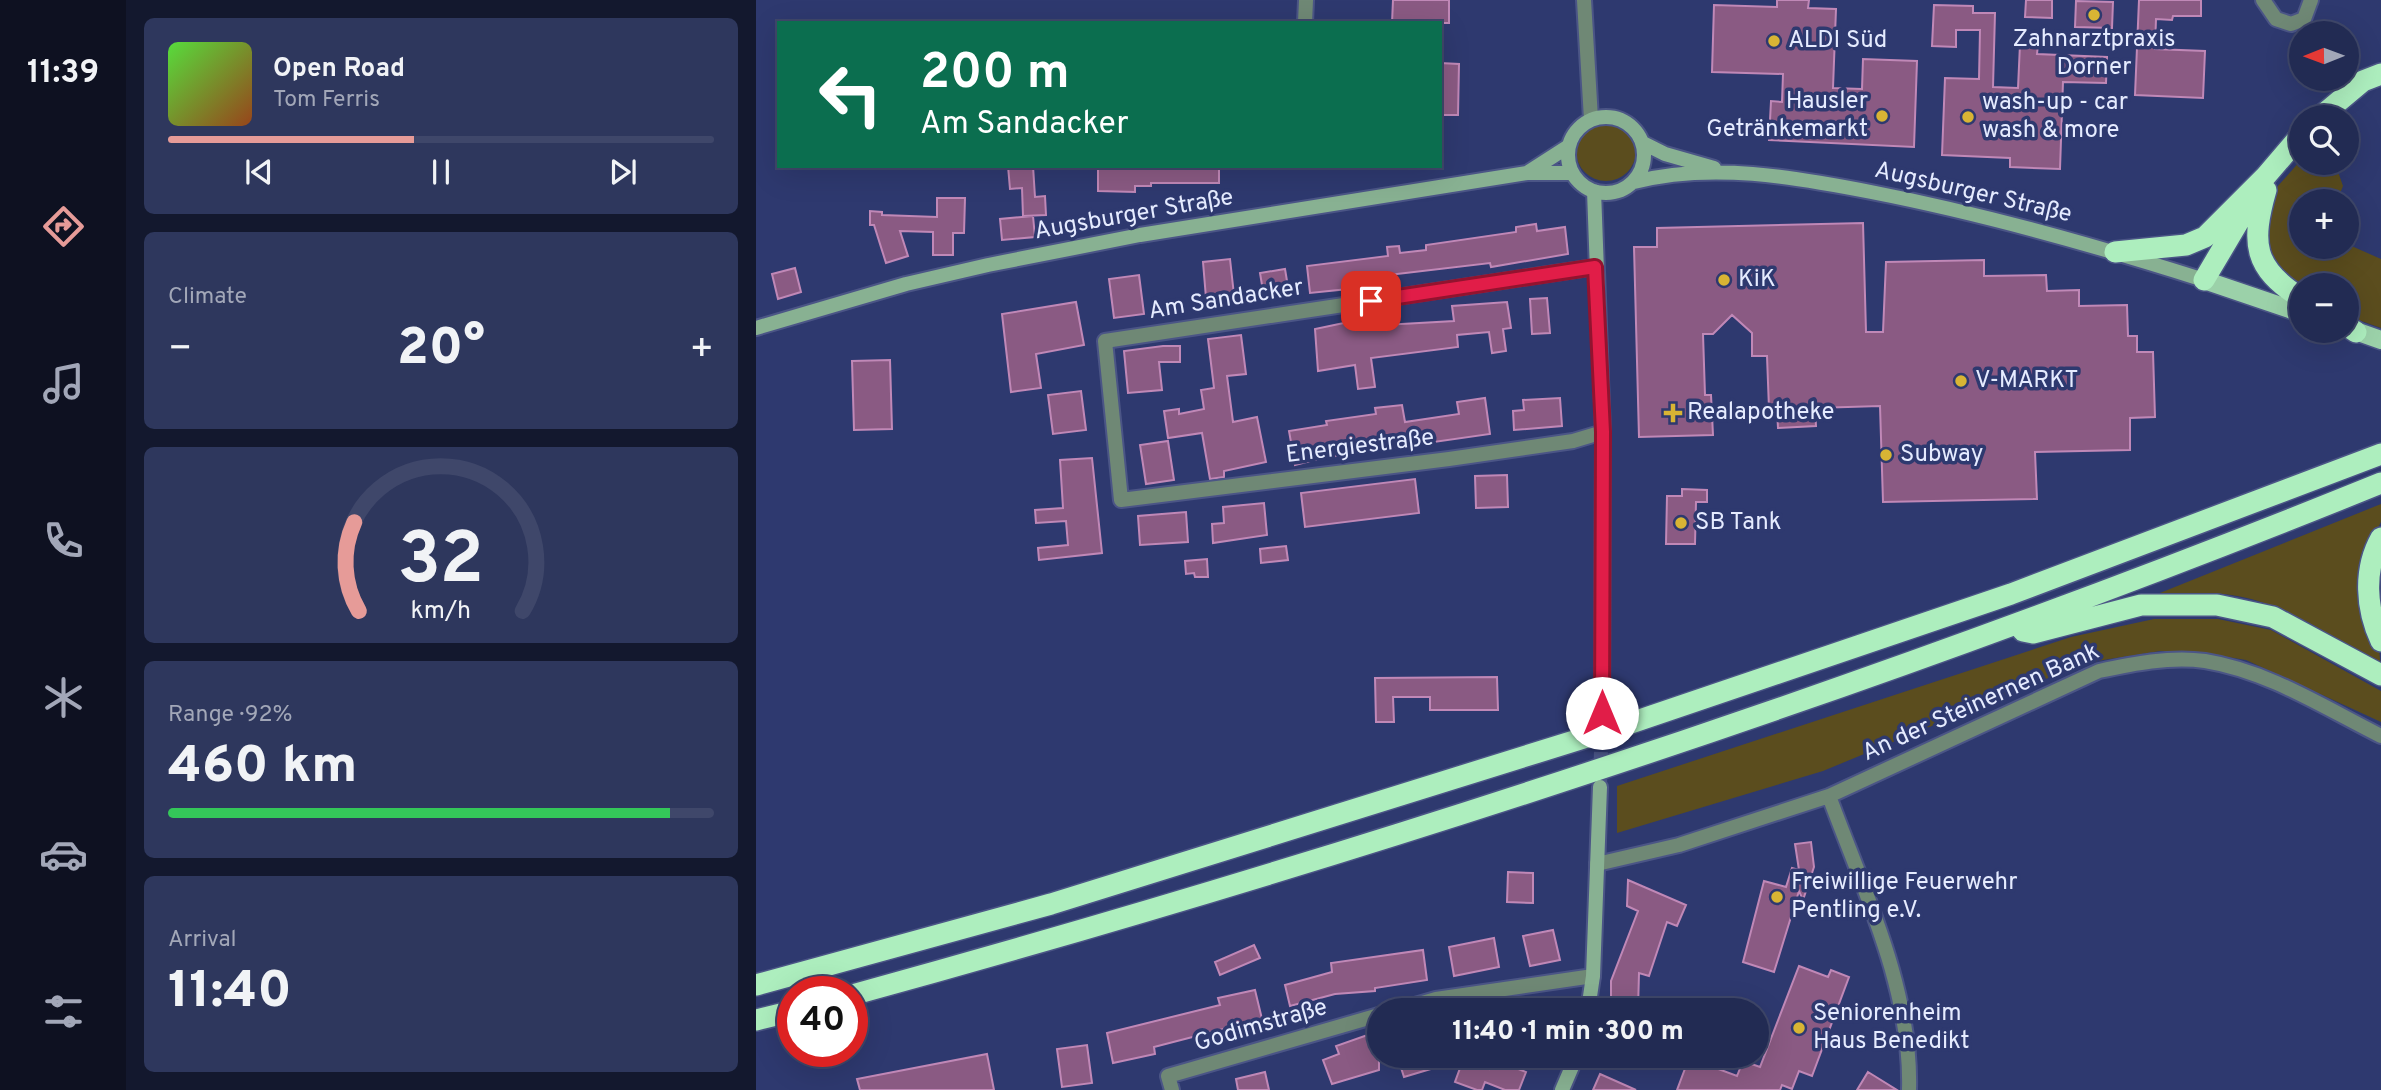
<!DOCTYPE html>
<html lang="en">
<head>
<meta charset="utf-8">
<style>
  :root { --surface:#222b53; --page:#2e375d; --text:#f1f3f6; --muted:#a2a7b8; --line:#3f476a; --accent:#e69b98 }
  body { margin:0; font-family:Overpass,sans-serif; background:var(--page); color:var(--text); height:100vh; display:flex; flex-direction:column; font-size:26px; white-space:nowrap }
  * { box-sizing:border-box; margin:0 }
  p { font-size:23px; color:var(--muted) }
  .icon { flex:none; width:38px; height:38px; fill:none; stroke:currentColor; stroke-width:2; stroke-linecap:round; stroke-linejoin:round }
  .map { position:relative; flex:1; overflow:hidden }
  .panel { display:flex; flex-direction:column; gap:18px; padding:18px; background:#13182e; width:630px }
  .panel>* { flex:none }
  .top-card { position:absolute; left:21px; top:21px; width:665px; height:147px; border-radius:0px; box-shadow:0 7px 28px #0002,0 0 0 2px var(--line); background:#0b6e4f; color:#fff; overflow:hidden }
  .needle { width:46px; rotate:269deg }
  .fabs { position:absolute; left:1533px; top:21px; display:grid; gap:14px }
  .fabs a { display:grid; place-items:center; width:70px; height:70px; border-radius:50%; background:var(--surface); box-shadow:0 7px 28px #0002,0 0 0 2px var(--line); font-size:35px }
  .speed { position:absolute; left:21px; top:976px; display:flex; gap:14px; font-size:35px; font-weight:700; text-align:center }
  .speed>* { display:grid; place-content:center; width:91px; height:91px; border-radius:50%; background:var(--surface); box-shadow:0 7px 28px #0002,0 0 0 2px var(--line); line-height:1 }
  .speed .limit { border:10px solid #d22; background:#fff; color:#111 }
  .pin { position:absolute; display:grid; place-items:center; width:60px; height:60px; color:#fff; margin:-30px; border-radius:14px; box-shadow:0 4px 10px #0006 }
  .me { position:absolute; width:77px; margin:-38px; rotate:0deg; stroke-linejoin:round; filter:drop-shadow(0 0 5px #0008) }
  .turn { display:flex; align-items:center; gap:24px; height:147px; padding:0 28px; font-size:32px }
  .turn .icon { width:91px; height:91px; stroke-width:2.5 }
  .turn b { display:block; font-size:49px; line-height:60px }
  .big { font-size:52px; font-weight:800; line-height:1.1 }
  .panel .card { flex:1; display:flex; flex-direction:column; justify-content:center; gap:10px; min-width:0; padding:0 24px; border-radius:10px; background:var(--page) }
  .panel .dial { align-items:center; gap:0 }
  .dial svg { height:182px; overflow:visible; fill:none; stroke:var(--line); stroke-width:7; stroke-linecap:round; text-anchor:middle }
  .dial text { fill:var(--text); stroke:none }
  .song { display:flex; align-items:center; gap:21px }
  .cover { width:84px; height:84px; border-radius:10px; background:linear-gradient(135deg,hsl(110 70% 55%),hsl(20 70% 35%)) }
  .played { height:7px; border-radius:4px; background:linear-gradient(90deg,var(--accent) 45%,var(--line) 45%) }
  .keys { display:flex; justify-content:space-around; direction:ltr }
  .heat { display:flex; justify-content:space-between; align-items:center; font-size:38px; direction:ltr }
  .charge { height:10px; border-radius:5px; background:linear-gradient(90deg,#34c759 92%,var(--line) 0) }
  .trip { position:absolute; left:611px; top:998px; width:402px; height:70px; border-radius:35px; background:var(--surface); box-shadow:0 7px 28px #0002,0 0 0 2px var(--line); font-weight:800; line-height:70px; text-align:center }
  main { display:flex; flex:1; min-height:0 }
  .dock { display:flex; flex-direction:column; width:126px; justify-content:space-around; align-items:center; background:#0e1121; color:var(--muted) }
  .dock .icon { width:49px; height:49px }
  .dock .on { color:var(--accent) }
  .dock b { font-size:32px; color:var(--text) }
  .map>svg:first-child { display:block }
  .green { fill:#5b4d1e }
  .building { fill:#8a5a83; stroke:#c088b7; stroke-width:2 }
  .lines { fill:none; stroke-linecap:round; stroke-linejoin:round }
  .secondary-tunnel { stroke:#495485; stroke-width:14; stroke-dasharray:14 7; stroke-linecap:butt }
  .street-casing { stroke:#4b5586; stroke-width:18 }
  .secondary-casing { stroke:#4b5586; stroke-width:18 }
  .primary-casing { stroke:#4b5586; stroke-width:21 }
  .highway-casing { stroke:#4b5586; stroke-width:24 }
  .street { stroke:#6f8875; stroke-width:14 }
  .secondary { stroke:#88b192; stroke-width:14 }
  .primary { stroke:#9bd1a9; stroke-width:18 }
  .highway { stroke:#adeebe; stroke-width:21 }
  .route-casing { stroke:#92132f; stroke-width:18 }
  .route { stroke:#e11d48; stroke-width:12 }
  .poi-dot { fill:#d8b434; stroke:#2e396f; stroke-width:2.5 }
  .labels { text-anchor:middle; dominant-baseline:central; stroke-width:7; stroke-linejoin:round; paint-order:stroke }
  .poi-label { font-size:24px; fill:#e5ebff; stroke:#2e396f; text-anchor:start }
  .street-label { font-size:24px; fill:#e5ebff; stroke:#2e396f }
</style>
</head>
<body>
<main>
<nav class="dock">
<b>11:39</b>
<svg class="icon on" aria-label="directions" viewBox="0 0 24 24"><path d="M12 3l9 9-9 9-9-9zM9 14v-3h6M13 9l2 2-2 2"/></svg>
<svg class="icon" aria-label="music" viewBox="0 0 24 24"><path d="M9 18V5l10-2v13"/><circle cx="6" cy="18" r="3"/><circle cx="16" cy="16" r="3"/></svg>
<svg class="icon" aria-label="phone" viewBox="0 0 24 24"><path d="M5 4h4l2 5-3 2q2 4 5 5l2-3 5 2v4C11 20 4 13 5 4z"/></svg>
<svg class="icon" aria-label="climate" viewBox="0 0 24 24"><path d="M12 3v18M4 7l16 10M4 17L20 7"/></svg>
<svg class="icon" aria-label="car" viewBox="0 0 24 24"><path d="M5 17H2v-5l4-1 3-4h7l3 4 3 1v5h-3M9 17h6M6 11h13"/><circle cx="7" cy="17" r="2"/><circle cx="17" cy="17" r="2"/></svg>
<svg class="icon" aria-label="filters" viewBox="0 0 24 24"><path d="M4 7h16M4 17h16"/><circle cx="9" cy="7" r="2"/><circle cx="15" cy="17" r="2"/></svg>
</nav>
<section class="panel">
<div class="card">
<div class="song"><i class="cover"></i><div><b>Open Road</b><p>Tom Ferris</p></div></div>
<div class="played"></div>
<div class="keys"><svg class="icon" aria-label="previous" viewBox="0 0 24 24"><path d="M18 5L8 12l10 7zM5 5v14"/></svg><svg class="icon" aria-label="pause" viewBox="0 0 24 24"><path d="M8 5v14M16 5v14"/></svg><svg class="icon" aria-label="next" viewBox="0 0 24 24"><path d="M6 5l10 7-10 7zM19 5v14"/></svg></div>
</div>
<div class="card"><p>Climate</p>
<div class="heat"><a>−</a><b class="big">20°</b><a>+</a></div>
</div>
<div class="card dial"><svg viewBox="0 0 100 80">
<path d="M14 69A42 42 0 1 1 86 69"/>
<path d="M14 69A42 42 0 0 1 12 30" stroke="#e69b98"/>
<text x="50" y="56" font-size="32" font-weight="700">32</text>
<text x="50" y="72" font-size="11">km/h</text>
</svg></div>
<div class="card"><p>Range · 92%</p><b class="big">460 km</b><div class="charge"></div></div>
<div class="card"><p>Arrival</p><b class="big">11:40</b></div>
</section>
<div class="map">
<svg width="1625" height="1090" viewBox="0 0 1625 1090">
  <rect width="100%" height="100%" fill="#2e396f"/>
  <path class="green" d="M820 151a30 30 0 1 1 60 0a30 30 0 1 1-60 0Z
    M1545,160V163H1579L1587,186L1581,201H1545V247L1591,244L1625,259V328L1591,316V285H1545V289L1523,276L1509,234L1521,187Z
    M1625,504V522L1612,547L1625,668C1579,638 1531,603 1475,595C1448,591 1421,594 1394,597Z
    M1398,619H1462L1515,630L1625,691V722L1490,660L1447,653L1404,651L1341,661L1297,676L1067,771L861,833V786L1315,637Z"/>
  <path class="building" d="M637,0H693V23H636Z
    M1021,0H1053L1052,8L1080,9L1077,88L1106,89L1107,59L1161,61L1158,147L1013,140L1015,101L1026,102L1027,74L956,72L958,5L1021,7Z
    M1270,0H1296V18L1269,17Z
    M1383,0H1445V16H1417L1416,20L1400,19L1399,49L1449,51L1447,98L1379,95Z
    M1320,1L1357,2L1356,28L1319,27Z
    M1178,5L1217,6V13H1239L1237,87L1262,88L1264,44L1282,45L1281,54L1351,57L1350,83L1307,82L1304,169L1254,167V158L1186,155L1189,78L1223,79L1224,30H1200V47L1176,46Z
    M684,63L703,64L702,115H684Z
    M252,166H277L279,197L289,196L290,215L267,216L266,188L254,189Z
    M342,166H463V183H395V186H379V192L342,191Z
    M181,198H209L208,233H197V255H177V232L144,231L152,256L130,263L118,225H114V211L126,212V215L181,217Z
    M277,216L279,237L246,240L244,219Z
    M1107,223L1110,332H1127L1130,262L1228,260V276L1290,275L1291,291L1323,290V306L1371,305L1372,336H1381V352H1397L1399,417L1374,418V450L1279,452L1281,499L1127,502L1124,406L1059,408L1060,426L1022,428L1021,409H1013L1011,356H996V333L976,315L957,334H947L949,395H955L957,435L883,437L878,247H901V228Z
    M780,224L781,231L809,227L812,254L735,267L734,263L624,276L591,281L592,289L554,293L551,266L632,256L631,247L643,246L644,253L670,250V245L760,232V227Z
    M474,259L478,295L450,298L447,262Z
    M39,268L45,292L22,299L16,274Z
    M529,269L532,287L507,291L504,273Z
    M383,275L388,314L358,318L353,279Z
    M791,298L794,333L776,334L774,299Z
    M320,302L328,345L280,354L285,388L255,392L246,314Z
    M751,302L755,328L747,329L750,351L736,353L733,332L701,335L702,347L615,358L619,387L602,389L599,365L562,371L559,329L626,315L628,325L698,321L696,306Z
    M485,335L490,374L471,376L477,422L501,417L510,462L468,471V477L454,479L446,433L412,438L408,411L423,409V414L448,409L445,390L458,388L452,339Z
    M407,346H424V362H403L406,390L372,393L368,351Z
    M134,360L136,429L98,430L96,361Z
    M325,391L330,430L297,434L292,395Z
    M729,398L734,434L566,458L539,465L533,431L571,425L570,421L620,414L619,408L646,405L649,422L703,414L701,402Z
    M804,398L806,426L758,430L757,411L768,410L767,400Z
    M412,441L418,480L390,484L384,445Z
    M336,458L346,553L283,560L282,548L312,545L310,521L280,523L279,510L307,508L304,460Z
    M751,475L752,507L720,508L719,476Z
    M659,479L663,513L549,527L545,493Z
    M926,489L951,490V502H940L939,544H910L911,496H926Z
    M508,503L511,535L457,543L456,524L468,523L467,507Z
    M430,512L432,542L384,545L382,516Z
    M530,546L532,560L505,563L504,549Z
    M451,559L452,577H439L438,573L430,574L429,561Z
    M741,677L742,710H674V697H637L638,722H620L619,678Z
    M1055,842L1058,867L1047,900L1043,891L1018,972L987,962L1008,881L1030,887L1036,868L1043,870L1039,844Z
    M752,872L777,873V903L751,902Z
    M872,880L930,905L921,926L911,922L893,976L883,973L882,1010H862V1004H855V981L882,911L871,906Z
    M797,930L804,960L774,966L767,936Z
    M738,938L743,967L698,976L693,947Z
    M498,945L504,958L464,975L459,962Z
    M667,950L671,980L619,988V991L579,994L534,1006L529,985L576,972L575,963Z
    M1043,966L1072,977L1075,970L1093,977L1056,1076L1043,1071L1036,1089L1026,1085L1024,1090H921L933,1058L981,1076L987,1061L1004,1067Z
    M499,990L506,1019L398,1047L399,1054L357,1063L351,1033L464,1005L462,998Z
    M623,1031V1070L576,1084L567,1060L583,1054L580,1046Z
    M331,1045L336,1083L306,1087L301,1049Z
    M231,1054L238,1090H104L101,1079Z
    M641,1055H674L678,1068L648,1077Z
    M737,1059L770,1072L763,1090H749L729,1082L726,1090H721L699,1082L707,1060L733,1069Z
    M509,1072L513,1090H482L480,1079Z
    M1112,1072L1141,1090H1101Z
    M844,1074L880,1090H837Z"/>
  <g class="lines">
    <path class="secondary-tunnel" d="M844,787L846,713"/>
    <defs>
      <path id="street" d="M828,0L835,119
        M1507,0L1520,19L1535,24L1548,19L1555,0
        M549,23L550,0
        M839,267L349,341L365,500L693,459L817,441L847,432
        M1073,796C1107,889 1156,989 1153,1090
        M841,864L923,845L1073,796L1343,671C1376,664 1414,656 1449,661C1512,671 1569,708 1625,736
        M642,1010L680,999L837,976
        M416,1090L412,1076L623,1015"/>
      <path id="secondary" d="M812 155a38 38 0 1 1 76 0a38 38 0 1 1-76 0Z
        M887,143L909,154L958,168
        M771,173L813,146
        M878,182C955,162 1038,177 1115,192C1228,214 1338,245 1448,280
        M838,191L847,432L846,713
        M0,328L150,284L232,265L384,235L771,173H816
        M832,1010L837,976L844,787
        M806,1090L821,1055"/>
      <path id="primary" d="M1448,280L1545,313
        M1591,328L1625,340"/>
      <path id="highway" d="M1564,117L1607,81L1625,74
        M1510,190C1495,243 1497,268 1545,298
        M1359,252L1430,245L1449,237L1509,177
        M1448,280L1509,177L1545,135
        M1591,326L1600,332
        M1625,538C1607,570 1610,609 1625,641
        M1267,631L1277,633L1385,605H1461L1517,617L1625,675
        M0,985L295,904L863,727L1255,594L1625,454
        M96,995C615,852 1126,685 1625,483
        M0,1020L37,1011"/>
    </defs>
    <use href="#street" class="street-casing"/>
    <use href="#secondary" class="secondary-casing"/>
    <use href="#primary" class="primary-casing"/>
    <use href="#highway" class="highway-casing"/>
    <use href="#street" class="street"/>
    <use href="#secondary" class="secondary"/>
    <use href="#primary" class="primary"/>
    <use href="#highway" class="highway"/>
  </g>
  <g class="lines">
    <defs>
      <path id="route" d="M615,301L839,267L847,432L846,713"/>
    </defs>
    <use href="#route" class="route-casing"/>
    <use href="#route" class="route"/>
  </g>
  <g class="poi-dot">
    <circle cx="1338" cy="15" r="7"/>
    <circle cx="1018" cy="41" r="7"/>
    <circle cx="1126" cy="116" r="7"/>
    <circle cx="1212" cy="117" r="7"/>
    <circle cx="968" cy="280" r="7"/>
    <circle cx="1205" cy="381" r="7"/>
    <path d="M913.5 402.5h7v7h7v7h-7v7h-7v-7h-7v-7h7z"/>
    <circle cx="1130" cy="455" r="7"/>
    <circle cx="925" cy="523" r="7"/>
    <circle cx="1021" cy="897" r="7"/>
    <circle cx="1043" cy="1028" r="7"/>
  </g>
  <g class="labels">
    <g class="poi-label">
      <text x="1338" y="40" text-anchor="middle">Zahnarztpraxis<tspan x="1338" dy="28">Dorner</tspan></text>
      <text x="1032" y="41">ALDI Süd</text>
      <text x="1112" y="102" text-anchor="end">Hausler<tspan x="1112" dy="28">Getränkemarkt</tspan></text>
      <text x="1226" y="103">wash-up - car<tspan x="1226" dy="28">wash &amp; more</tspan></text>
      <text x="982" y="280">KiK</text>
      <text x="1219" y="381">V-MARKT</text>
      <text x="931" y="413">Realapotheke</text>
      <text x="1144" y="455">Subway</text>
      <text x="939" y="523">SB Tank</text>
      <text x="1035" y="883">Freiwillige Feuerwehr<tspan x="1035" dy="28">Pentling e.V.</tspan></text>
      <text x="1057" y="1014">Seniorenheim<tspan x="1057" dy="28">Haus Benedikt</tspan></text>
    </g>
    <g class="street-label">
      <text transform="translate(1217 193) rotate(13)">Augsburger Straße</text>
      <text transform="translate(378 215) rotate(-10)">Augsburger Straße</text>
      <text transform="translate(470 300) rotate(-9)">Am Sandacker</text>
      <text transform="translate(604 447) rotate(-7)">Energiestraße</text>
      <text transform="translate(1225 703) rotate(-24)">An der Steinernen Bank</text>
      <text transform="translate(505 1026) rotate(-16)">Godimstraße</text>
    </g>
  </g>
</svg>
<div class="fabs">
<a><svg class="needle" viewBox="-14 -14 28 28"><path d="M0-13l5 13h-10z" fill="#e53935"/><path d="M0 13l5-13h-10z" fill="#a2a7b8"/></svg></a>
<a><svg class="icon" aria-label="search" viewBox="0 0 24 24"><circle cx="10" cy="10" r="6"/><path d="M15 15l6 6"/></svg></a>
<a>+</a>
<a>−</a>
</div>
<div class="speed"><div class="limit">40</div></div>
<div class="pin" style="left:615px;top:301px;background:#d93025"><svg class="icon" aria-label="arrive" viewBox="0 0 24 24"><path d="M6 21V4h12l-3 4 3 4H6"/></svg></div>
<svg class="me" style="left:846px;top:713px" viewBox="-20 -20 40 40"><circle r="19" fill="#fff"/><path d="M0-13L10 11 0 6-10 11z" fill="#e11d48"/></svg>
<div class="trip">11:40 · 1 min · 300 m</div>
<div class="top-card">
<div class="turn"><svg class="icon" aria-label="left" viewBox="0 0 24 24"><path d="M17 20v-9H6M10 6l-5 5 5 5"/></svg><div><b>200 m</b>Am Sandacker</div></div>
</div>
</div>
</main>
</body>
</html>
